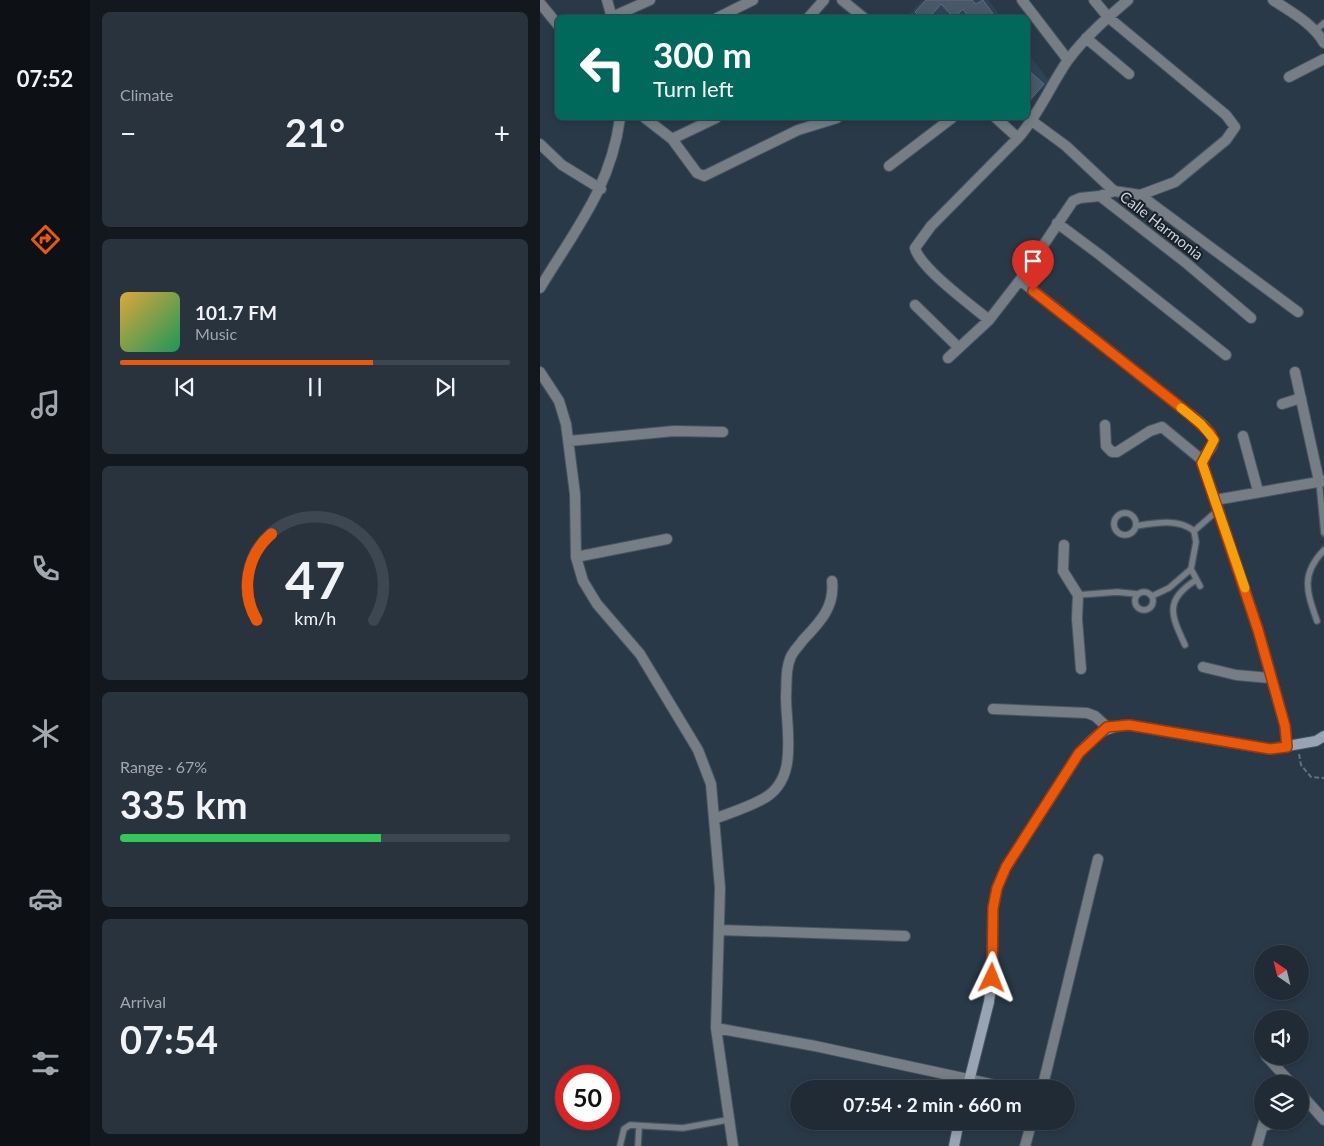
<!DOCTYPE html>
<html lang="en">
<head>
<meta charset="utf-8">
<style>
  :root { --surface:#202b36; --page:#28333e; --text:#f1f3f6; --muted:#a2a7ad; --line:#3d4751; --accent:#ea580c }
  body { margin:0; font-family:Lato,sans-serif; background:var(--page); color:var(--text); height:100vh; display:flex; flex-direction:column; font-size:19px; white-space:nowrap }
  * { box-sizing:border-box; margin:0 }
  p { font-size:16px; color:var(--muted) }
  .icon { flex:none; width:28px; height:28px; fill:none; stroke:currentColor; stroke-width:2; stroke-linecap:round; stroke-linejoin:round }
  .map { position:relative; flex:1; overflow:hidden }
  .sheet { display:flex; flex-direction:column; gap:12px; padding:12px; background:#12181e; width:450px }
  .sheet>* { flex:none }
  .guide { position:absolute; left:15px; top:15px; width:475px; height:105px; border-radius:8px; box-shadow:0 2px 8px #0003,0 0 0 1px var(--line); background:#00695c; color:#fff; overflow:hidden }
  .needle { width:32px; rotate:325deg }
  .fabs { position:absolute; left:714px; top:945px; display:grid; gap:10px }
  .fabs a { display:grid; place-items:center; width:55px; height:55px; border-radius:50%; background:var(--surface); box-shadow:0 2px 8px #0003,0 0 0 1px var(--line); font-size:25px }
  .speed { position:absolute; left:15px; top:1065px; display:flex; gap:10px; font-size:25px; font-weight:700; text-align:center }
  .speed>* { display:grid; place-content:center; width:65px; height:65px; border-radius:50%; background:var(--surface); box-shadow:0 2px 8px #0003,0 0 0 1px var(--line); line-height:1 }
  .speed .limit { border:8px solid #d22; background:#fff; color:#111 }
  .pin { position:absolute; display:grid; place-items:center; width:42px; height:42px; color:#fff; margin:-51px -21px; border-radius:50% 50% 50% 0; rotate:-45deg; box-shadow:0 0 5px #0007 }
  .pin .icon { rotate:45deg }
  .me { position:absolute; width:55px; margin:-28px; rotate:2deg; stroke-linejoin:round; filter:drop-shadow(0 0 4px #0008) }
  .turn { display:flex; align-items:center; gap:18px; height:105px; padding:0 15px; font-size:22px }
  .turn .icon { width:65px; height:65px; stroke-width:2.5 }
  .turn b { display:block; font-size:35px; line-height:42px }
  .big { font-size:38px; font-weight:700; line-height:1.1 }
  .sheet .widget { flex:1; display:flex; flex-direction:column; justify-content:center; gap:8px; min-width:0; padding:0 18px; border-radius:8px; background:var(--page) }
  .sheet .dial { align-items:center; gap:0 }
  .dial svg { height:130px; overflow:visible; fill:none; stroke:var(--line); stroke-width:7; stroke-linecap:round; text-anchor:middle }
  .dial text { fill:var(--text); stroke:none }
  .song { display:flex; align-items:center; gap:15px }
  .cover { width:60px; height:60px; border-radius:8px; background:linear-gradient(135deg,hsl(40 70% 55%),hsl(150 70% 35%)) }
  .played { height:5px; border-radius:2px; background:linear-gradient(90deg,var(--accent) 65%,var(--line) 65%) }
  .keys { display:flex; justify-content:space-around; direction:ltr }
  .heat { display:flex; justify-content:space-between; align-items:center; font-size:28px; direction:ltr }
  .charge { height:8px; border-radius:4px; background:linear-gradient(90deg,#34c759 67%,var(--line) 0) }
  .trip { position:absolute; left:250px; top:1080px; width:285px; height:50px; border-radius:25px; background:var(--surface); box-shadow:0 2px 8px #0003,0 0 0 1px var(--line); font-weight:700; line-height:50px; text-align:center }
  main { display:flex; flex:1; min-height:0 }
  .menu { display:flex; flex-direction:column; width:90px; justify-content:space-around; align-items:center; background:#0d1116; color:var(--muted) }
  .menu .icon { width:35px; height:35px }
  .menu .on { color:var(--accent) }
  .menu b { font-size:22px; color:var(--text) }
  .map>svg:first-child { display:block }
  .built { fill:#2f4357 }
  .building { fill:#485868; stroke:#5b6c7d }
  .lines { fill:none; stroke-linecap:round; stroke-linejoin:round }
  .service-casing { stroke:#475563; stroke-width:8 }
  .minor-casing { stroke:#475563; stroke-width:12 }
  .secondary-casing { stroke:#475563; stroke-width:12 }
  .path { stroke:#63707d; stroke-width:2; stroke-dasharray:5 2.5; stroke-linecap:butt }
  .service { stroke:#767d85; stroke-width:5.5 }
  .minor { stroke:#767d85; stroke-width:10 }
  .secondary { stroke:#98a4b1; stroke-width:10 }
  .route-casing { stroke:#983908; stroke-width:12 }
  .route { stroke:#ea580c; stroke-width:9 }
  .slow { stroke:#f59e0b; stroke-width:9 }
  .labels { text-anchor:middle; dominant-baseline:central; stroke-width:4; stroke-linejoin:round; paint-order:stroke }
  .street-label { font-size:15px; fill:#cad3dd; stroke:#191f26 }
</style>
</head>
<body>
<main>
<nav class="menu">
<b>07:52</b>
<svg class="icon on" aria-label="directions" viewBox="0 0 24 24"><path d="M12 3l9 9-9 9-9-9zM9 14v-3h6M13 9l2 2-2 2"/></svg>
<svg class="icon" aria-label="music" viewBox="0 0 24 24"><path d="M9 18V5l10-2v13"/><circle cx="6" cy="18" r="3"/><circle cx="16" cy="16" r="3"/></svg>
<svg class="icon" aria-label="phone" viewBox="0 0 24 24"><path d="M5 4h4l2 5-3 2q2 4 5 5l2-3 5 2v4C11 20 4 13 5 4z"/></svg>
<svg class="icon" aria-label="climate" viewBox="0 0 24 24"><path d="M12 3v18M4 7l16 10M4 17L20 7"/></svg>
<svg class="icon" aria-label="car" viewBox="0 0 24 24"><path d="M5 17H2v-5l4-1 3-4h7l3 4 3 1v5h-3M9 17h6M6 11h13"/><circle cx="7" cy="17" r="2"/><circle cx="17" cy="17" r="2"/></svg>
<svg class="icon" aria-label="filters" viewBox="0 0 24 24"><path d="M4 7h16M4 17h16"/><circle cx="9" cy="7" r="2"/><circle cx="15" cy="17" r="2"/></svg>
</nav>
<section class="sheet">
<div class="widget"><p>Climate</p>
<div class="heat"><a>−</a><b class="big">21°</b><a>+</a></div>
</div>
<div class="widget">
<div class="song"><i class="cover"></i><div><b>101.7 FM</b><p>Music</p></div></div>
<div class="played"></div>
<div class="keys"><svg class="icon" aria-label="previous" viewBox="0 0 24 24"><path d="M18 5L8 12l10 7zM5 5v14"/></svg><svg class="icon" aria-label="pause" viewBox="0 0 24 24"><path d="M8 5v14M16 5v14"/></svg><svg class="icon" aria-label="next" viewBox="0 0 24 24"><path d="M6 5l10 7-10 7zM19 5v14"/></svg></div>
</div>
<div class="widget dial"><svg viewBox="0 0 100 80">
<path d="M14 69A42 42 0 1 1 86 69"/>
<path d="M14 69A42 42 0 0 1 23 16" stroke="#ea580c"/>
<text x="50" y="56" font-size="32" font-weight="700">47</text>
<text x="50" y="72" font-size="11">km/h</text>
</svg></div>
<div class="widget"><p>Range · 67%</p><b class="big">335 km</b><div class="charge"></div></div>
<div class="widget"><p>Arrival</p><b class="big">07:54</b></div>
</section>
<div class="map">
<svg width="784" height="1146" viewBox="0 0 784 1146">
  <rect width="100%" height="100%" fill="#2a3948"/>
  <path class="built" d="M382,0H448L461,17L366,18Z
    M488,53L509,81L488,105Z"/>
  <path class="building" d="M386,0H432L436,4L443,0L456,18H429L423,9L414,18L401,4L389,18H381L375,12Z
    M488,70L504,84L488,102Z"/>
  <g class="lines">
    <defs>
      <path id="service" d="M775,31L784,23
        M779,481L784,533
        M574 524a11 11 0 1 1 22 0a11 11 0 1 1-22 0Z
        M596,526C615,523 638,518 654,531
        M651,569L660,586
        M595 601a9 9 0 1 1 18 0a9 9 0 1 1-18 0Z
        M538,595L577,592L597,594
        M612,596L629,588L651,569L656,542L654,531L678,510
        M777,621C767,592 760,575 784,550
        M645,645C631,615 624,600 656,580
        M80,1146L84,1129L90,1125L143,1128L187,1120
        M98,1146L99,1127"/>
      <path id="minor" d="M67,0L72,18
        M302,0L324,18
        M482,0L528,60
        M554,0L568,17L686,115L695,127L686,140L635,182L600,195
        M733,0C751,12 774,24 784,43
        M0,3L18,25
        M72,17L110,0
        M177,18L213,0
        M268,18L284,0
        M546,38L589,74
        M749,77L784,59
        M105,118L132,139L157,173L164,176L258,130L297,118
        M456,118L478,138C499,114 510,86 528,60C545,37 567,18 588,0
        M492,121L526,146L574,191L560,196L645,262L711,318
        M132,139L176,118
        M0,144L22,165L61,189
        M349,166L412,118
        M574,191L600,195L758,312
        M517,223L560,255L686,355
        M480,280L648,413C656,419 678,434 672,446C669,452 663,455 662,463L675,500
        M0,288C35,230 71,187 80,118
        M375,305L419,348
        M449,320C431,305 380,268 375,248L391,226L478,138
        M408,358L449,320L480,280L533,201L540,198L560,196
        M0,372L19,401L26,424L35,494L36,557L43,581L57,604L100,654L158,750L171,784L180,888L176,1028L193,1146
        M755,372L779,481
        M742,404L761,398
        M565,425L566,446L572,452H577L610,431L622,427L662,460
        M703,436L718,491
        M29,441L134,431L183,432
        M524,545L523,571L538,595L537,619L541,669
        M36,557L127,539
        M663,667L696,675L730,678
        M453,709L547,713L555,716L567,727
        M747,747L745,726L718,630L675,500L784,481
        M174,819C190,813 206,808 221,800C260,781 246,731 246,696C247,684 245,671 250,659C252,652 259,646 263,640C280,622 295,607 292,581
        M180,930L365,936
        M176,1028L275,1046L474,1089
        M726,1056L752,1084
        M502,1089L558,859
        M760,1093L784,1120
        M724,1126L740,1121
        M485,1146L492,1121
        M717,1146L724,1121"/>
      <path id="secondary" d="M427,1089L449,1002L452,978L453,908L457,888L466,867L539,753C556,735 564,726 589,725L730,749L776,741L784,736
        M414,1146L419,1121"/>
    </defs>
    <use href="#service" class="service-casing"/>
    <use href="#minor" class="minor-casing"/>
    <use href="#secondary" class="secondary-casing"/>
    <path class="path" d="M759,754L761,765L771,777L784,778"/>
    <use href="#service" class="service"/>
    <use href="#minor" class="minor"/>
    <use href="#secondary" class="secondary"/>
  </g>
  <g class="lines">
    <defs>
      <path id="route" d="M452,978L453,908L457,888L466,867L539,753L567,727L589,725L730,749L747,747L745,726L718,630L662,463L674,440L670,433L648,413L493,291"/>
    </defs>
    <use href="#route" class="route-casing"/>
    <use href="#route" class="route"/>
    <path class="slow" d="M641,408L661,424L674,440L662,463L705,588"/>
  </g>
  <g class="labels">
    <g class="street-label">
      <text transform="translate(622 225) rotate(38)">Calle Harmonia</text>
    </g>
  </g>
</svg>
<div class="fabs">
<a><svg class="needle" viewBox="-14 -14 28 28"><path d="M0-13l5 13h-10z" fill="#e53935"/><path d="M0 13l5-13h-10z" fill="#a2a7ad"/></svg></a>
<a><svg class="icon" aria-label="sound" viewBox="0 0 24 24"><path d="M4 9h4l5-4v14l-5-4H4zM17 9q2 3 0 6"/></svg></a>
<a><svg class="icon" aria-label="layers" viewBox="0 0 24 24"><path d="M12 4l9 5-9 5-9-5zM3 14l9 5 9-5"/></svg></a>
</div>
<div class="speed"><div class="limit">50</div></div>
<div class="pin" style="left:493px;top:291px;background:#d93025"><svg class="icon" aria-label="arrive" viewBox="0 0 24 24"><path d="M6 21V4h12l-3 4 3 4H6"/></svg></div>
<svg class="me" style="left:452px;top:978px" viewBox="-20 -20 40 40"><path d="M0-17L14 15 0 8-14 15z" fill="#ea580c" stroke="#fff" stroke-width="4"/></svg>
<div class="trip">07:54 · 2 min · 660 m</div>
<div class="guide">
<div class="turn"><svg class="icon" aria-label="left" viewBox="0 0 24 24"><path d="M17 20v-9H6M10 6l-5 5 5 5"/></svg><div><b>300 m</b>Turn left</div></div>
</div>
</div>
</main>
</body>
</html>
